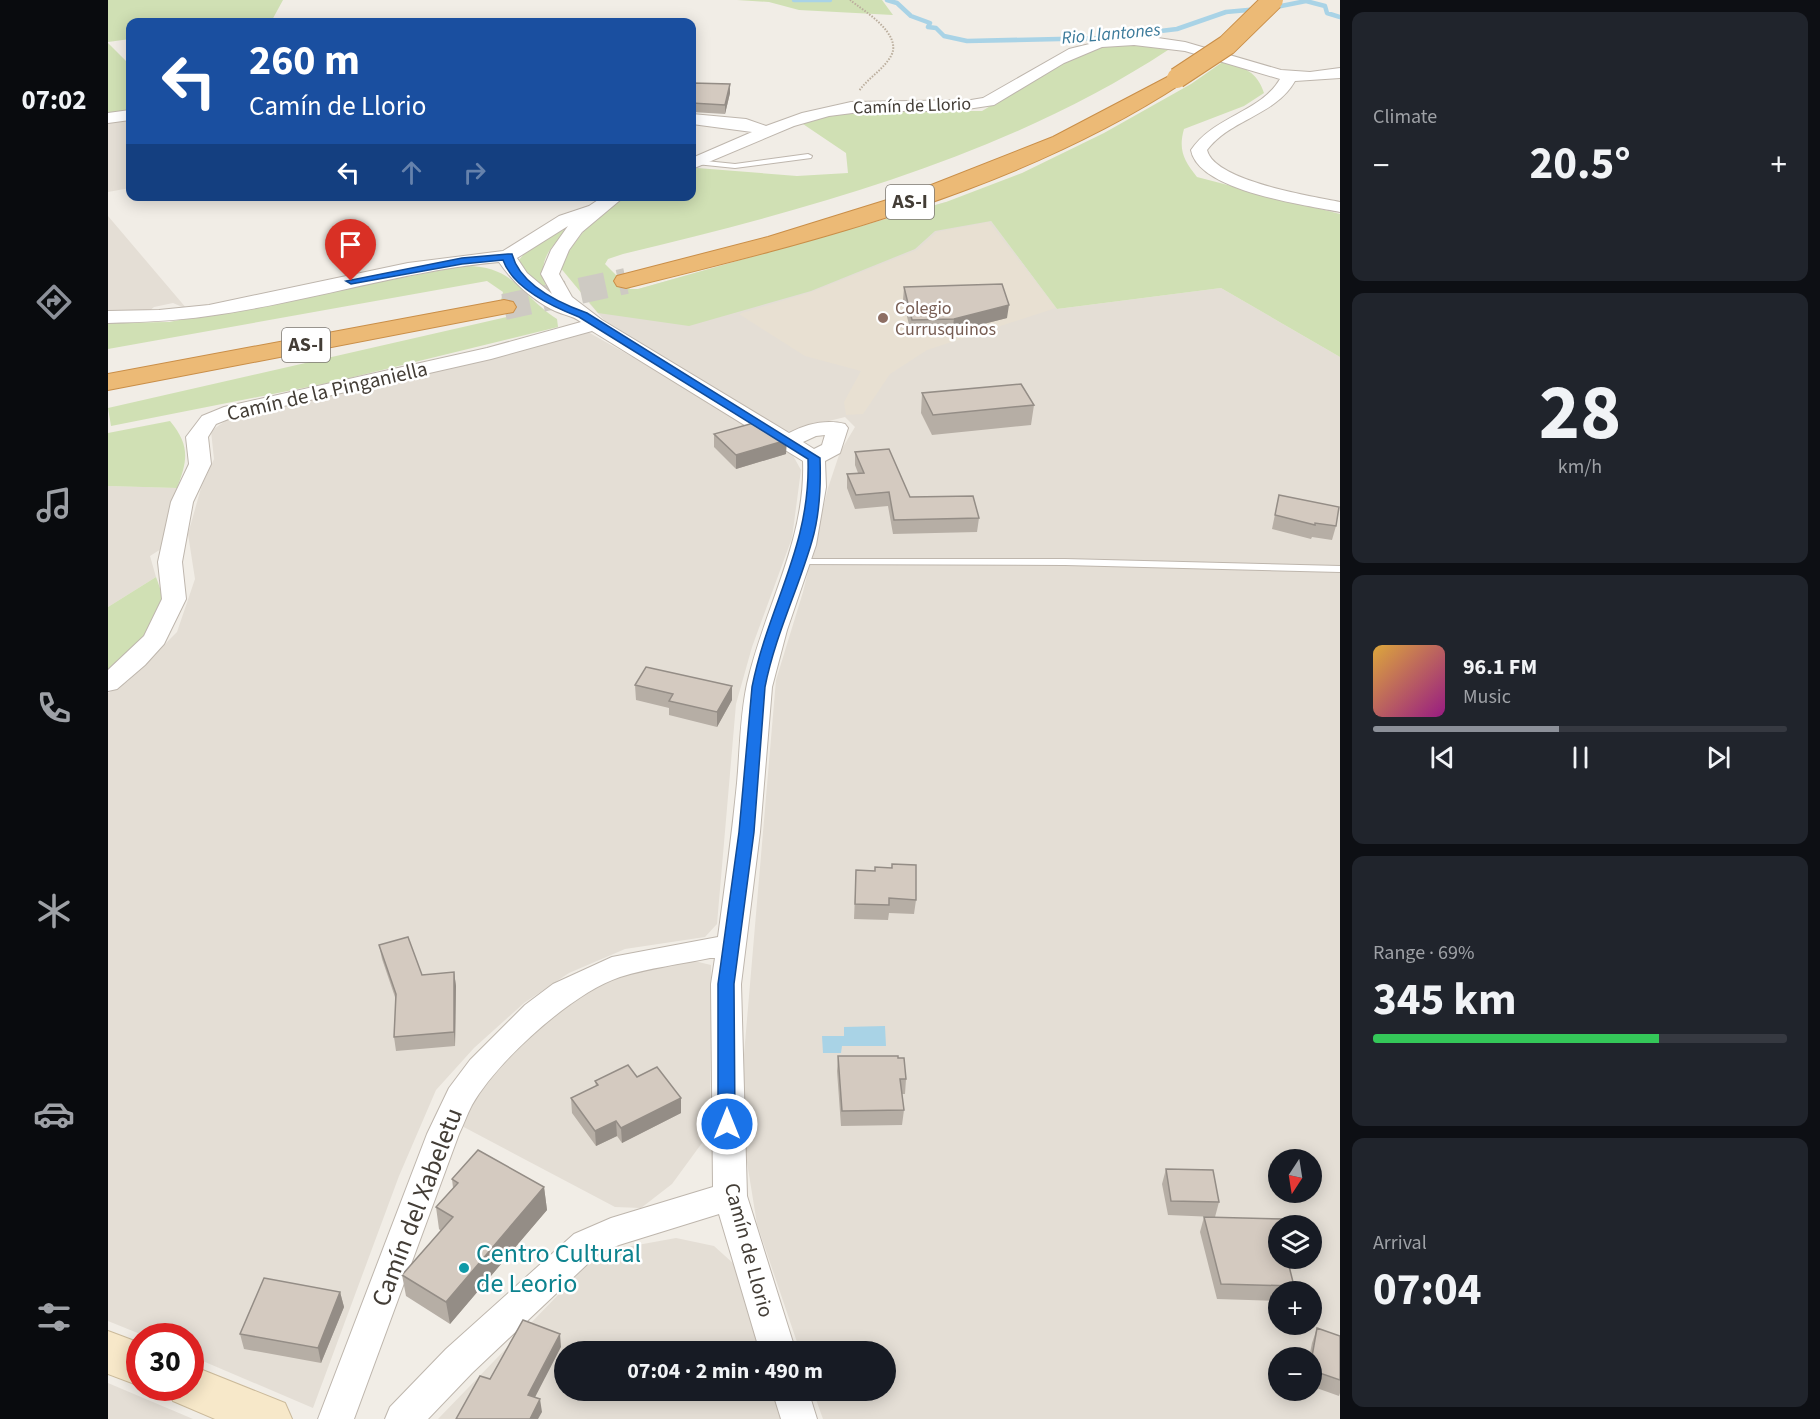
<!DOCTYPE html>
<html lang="en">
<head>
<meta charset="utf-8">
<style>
  :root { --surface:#171b24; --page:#20242c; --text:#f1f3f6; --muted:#9ea1a6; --line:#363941; --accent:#8c9099 }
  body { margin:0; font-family:"Source Sans 3",sans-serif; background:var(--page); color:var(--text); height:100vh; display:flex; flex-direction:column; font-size:22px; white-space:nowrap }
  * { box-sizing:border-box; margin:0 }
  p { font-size:20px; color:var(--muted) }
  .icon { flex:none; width:33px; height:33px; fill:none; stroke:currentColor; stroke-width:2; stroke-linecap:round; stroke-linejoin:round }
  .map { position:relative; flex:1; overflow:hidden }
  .details { display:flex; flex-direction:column; gap:12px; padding:12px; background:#0d0f14; width:480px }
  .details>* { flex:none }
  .guide { position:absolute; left:18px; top:18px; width:570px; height:183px; border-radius:12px; box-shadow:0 3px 15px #0003; background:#1a4fa0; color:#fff; overflow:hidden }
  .needle { width:39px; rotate:192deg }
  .tools { position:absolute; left:1160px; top:1149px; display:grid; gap:12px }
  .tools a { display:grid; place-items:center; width:54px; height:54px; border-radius:50%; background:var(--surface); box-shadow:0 3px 15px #0003; font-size:30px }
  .speed { position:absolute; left:18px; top:1323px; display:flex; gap:12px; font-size:30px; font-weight:700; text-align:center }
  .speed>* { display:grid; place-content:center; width:78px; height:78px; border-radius:50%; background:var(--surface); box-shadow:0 3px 15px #0003; line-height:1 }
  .speed .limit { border:9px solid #d22; background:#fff; color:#111 }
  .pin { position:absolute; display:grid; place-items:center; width:51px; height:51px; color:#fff; margin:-62px -26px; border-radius:50% 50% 50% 0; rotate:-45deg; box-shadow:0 0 6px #0007 }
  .pin .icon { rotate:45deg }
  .me { position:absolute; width:66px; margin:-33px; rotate:0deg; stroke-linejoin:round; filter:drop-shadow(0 0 4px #0008) }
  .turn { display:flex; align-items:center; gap:21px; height:126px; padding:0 24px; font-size:27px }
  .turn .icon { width:78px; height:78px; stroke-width:2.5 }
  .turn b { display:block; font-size:42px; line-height:51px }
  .lanes { display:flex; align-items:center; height:57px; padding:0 24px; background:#0003; justify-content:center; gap:30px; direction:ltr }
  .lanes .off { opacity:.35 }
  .big { font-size:45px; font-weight:700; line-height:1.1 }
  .details .card { flex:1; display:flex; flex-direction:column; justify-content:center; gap:9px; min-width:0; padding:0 21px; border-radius:12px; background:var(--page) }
  .details .dial { align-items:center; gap:0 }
  .dial b { font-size:78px; line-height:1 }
  .song { display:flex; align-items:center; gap:18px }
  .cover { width:72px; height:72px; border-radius:9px; background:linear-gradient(135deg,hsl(40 70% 55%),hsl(310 70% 35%)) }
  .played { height:6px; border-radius:3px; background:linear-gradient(90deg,var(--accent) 45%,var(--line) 45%) }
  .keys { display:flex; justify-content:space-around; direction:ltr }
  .heat { display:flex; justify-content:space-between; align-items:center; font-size:33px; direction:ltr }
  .charge { height:9px; border-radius:4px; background:linear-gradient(90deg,#34c759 69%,var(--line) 0) }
  .trip { position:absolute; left:446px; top:1341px; width:342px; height:60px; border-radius:30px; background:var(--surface); box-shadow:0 3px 15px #0003; font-weight:700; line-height:60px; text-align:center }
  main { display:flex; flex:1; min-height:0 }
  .tab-bar { display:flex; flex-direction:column; width:108px; justify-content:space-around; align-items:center; background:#090b0e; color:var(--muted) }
  .tab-bar .icon { width:42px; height:42px }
  .tab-bar .on { color:var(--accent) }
  .tab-bar b { font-size:27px; color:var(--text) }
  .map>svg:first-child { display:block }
  .residential { fill:#e4ded5; fill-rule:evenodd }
  .education { fill:#e8e0d2 }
  .green { fill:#d0e0b4 }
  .water { fill:#a9d3e6 }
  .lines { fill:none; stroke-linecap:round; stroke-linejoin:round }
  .stream { stroke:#a9d3e6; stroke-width:4.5 }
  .highway-tunnel { stroke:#cecac3; stroke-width:26; stroke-dasharray:26 13; stroke-linecap:butt }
  .lane-casing { stroke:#beb6ad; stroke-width:2 }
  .street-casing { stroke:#beb6ad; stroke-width:2 }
  .secondary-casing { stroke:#cbba9b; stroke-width:2 }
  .highway-casing { stroke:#c98e48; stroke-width:2 }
  .path { stroke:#bbae9d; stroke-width:2; stroke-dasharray:1.5 1.5; stroke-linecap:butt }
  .lane { fill:#fff; fill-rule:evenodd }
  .street { fill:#fff; fill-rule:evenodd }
  .secondary { fill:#f7e8c9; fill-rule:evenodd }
  .highway { fill:#ecba76; fill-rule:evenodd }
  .highway-bridge-casing { stroke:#c98e48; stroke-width:22; stroke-linecap:butt }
  .highway-bridge { stroke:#ecba76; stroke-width:20 }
  .wall { fill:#b6aea5 }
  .shaded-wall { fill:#948d86 }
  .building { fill:#d4cac0; stroke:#948d86; stroke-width:1.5 }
  .route { fill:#1a73e8; stroke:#114b97; stroke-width:1.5 }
  .education-dot { fill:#8d6e63; stroke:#fff; stroke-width:2 }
  .culture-dot { fill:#0f9aa8; stroke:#fff; stroke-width:2 }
  .labels { text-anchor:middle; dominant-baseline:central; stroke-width:5; stroke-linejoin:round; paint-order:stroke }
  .far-water-label { font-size:18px; font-style:italic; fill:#3b7a9a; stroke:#fff }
  .far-street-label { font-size:18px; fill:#433d36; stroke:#fff }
  .far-education-label { font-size:18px; fill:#785e54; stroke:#fff; text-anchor:start }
  .shield { fill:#fff; stroke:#7b7772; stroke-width:1.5 }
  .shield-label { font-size:20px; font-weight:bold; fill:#433d36 }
  .street-label { font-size:21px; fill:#433d36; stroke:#fff }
  .near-street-label { font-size:26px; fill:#433d36; stroke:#fff }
  .near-culture-label { font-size:26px; fill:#0d838f; stroke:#fff; text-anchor:start }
</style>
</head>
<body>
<main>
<nav class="tab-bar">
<b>07:02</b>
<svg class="icon on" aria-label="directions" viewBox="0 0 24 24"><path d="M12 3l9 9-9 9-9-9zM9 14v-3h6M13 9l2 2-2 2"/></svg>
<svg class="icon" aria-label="music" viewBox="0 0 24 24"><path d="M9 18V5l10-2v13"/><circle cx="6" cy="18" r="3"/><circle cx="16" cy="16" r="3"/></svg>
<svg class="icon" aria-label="phone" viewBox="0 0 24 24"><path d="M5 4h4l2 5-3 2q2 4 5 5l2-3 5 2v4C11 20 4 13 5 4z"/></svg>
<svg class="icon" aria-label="climate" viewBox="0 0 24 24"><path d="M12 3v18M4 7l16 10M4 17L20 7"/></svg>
<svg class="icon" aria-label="car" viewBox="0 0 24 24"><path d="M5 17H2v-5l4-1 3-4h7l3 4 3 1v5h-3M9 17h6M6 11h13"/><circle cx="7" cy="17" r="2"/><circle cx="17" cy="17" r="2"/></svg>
<svg class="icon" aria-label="filters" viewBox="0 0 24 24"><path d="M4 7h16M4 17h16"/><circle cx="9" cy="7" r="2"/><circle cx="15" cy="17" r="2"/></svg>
</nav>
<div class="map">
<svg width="1232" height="1419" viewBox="0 0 1232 1419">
  <rect width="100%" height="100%" fill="#f1ede6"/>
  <path class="residential" d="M22,118V188L0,192V121Z
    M838,202L883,221L949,309L1113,288L1232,357V1419H715L705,1391L777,1390V1352L692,1351L649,1224L631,1113L668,680L695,592L720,488L732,452L747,427L737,417L677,432L496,320L481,303ZM1170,1160H1203V1192H1170ZM1170,1226H1203V1258H1170ZM1170,1292H1203V1324H1170ZM1170,1358H1203V1390H1170Z
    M0,216L79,309L65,303L46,307L38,314H0Z
    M480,332L658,432L683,452L693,470L684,538L644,647L628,704L609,924L597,937L517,949L461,973L416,1003L366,1048L328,1090L291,1176L205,1408L83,1356L82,1336H37L0,1321V693L20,681L69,632L87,579L80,534L93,488L106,459L103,431L120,419L384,357Z
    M0,486L69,488L53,549L42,556L48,577L0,607Z
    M578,959L603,965L602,1132L564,1184L533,1208L507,1207L352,1125L376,1079L432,1021L493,980Z
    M568,1238L606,1246L626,1264L653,1351L456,1352V1390L665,1391L673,1419H330L478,1266L502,1250Z
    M0,1383L85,1419H0Z"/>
  <path class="education" d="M881,222L948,308L819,350L782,374L755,414L738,415L736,402L753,371L697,356L631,314L706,291L809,250L829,232Z"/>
  <path class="green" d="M0,0H279H175L163,22H22V39L0,42Z
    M629,0H774L785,15L691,10L661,2Z
    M0,43L22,65V111L0,115Z
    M1003,45L1043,46L1060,50C897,157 702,209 515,254L500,259L497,264L522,289H530L838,202L914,173L996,133L1083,84L1116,61C1136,68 1149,71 1156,93L1136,106L1076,129C1070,150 1076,161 1089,177L1232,214V357L1113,288L949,309L883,221L827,231L807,249L703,291L581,326L490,313L451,266C467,242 490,207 519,197C534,192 566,197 584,196V170L589,168L689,176L740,173L738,153L692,122L742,111H874L971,53Z
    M468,220C448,244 426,256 439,289C424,282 417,276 411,260L419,250Z
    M356,266C406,265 411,294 449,319L450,327L225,382L3,426L0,408L408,315L406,307L393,300L395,292L379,281L0,349V323L61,322Z
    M62,421C82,445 80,460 69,488L0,486V433Z
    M48,577C50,583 55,593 53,600C48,629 20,653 0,673V607Z"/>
  <path class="water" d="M777,1026L778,1046H734L733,1053H715L714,1036H736V1027Z"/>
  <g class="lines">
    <path class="stream" d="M686,0H722
      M779,0L789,3L803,16L822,23L820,27L828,28L836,36L859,41L995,38L1069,29L1118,12L1151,9
      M1163,8L1198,1L1217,6L1219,13L1232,17"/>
    <path class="highway-tunnel" d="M396,307L518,281"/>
    <defs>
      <path id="lane" d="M700,154L704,156L703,158L627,168L588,164L584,162L588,160L627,164Z
        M690,559H957L1232,566V572L957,565L686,564L685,562L686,560Z"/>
      <path id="street" d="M1010,37H1043L1077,42L1173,70L1202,72L1232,68V78L1187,81C1167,116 1122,119 1099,150C1106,181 1203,196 1232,202V212C1197,205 1090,191 1083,150C1106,116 1153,112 1172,79L1077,51L1026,45L994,47L956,63L886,105L846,111H760L721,116L686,126L584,169V158L644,132L584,124V114L638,119L658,126L694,113L743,102L863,100L875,98L961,49Z
        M22,110V120L0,123V113Z
        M496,196H517L474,232L461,250L451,274L464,297L494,320L681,433C698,424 718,419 737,424L740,428L732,453L717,461L718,487L708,545L679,630L664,687L652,832L633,984L639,1196L688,1352H652L611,1214L511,1245L490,1254L364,1373L320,1419H277L282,1407L338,1349L466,1234L503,1218L605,1187L603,984L607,958H602C573,964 541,968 512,977C464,993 389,1061 364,1105C359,1114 356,1124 351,1134L246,1419H210L319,1134L341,1088L362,1060L417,1005L445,984L504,957L610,937C617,885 624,835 629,783C632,751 632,716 639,684C656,608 698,541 695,461L484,331L383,359L123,418L108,424L100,437L103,464L85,502L74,562L78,599L56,644L37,665L9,689L0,691V670L36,636L54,599L50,562L63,502L81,464L78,437L94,416L116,407L379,348L473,322C464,315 454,315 443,309C423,299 404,281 391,262C292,271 198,303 100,316C67,321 34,322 0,323V311L51,310L101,305L300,263L395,251L451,216L481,206ZM460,226L443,250L433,274L444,294L419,273L409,258ZM717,435L714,445L706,449L695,442L708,436Z
        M664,1390H700L709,1419H673Z"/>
      <path id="secondary" d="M0,1331L32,1343V1386L0,1374Z
        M82,1365L177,1403L184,1419H107L65,1401L59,1388H82Z"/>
      <path id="highway" d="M1069,72L1076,74L1079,78L1076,82C910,191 709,241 518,288L509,286L506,281L509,276L660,237L808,191L945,137Z
        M396,300L405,302L408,307L405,312L0,390V374Z"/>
    </defs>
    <use href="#lane" class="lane-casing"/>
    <use href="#street" class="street-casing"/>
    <use href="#secondary" class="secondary-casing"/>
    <use href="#highway" class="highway-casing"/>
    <path class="path" d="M742,0C756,11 795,34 783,56C775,70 760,78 751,91"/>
    <use href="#lane" class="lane"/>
    <use href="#street" class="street"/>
    <use href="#secondary" class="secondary"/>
    <use href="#highway" class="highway"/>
    <defs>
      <path id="highway-bridge" d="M1069,78L1119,45L1165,0"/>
    </defs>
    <use href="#highway-bridge" class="highway-bridge-casing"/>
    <use href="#highway-bridge" class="highway-bridge"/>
  </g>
  <path class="wall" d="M584,83L622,93L617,114L584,112V113Z
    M796,287L899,318L844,332L803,333L795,300Z
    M814,393L926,405L923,425L824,435L813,413Z
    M606,434L678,454L628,469L606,447Z
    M747,452L802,497L871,518L869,532L785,534L780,506L747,509L739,488V474L750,473L747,465Z
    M1171,495L1228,526L1224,540L1204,537L1203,539L1164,529Z
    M527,685L624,700L609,727L561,715V708L528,700Z
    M748,870L808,900L806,914L781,913L780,920L746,919Z
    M271,945L314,975L346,972L348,986L347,1046L288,1051L286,1037L288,1000L274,959Z
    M730,1056L790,1058L798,1079L797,1094H794L796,1110L794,1125L733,1126L729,1071Z
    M529,1077L573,1098V1113L514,1143L509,1136L488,1146L464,1113L463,1098L488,1086L487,1081Z
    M1058,1169L1111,1202L1107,1217L1060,1215L1054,1184Z
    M344,1179L436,1187L439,1210L342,1324L298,1296L294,1275L333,1231L331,1229L328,1207L345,1188Z
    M1096,1217L1170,1258H1181L1180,1261L1186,1286L1184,1292H1170V1301L1109,1299L1092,1232Z
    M232,1292L236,1307L213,1363L136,1349L132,1334Z
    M1209,1328L1232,1336V1393L1231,1396L1203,1386V1358H1201L1204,1343Z"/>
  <path class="shaded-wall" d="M622,84V93L617,114V105Z
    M901,305L899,318L844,332L846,319Z
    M679,440L678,454L628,469V455Z
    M624,686V700L609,727V712Z
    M346,972L348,986L347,1046L346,1032Z
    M573,1098V1113L514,1143L513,1128Z
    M508,1121L509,1136L488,1146L487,1131Z
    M436,1187L439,1210L342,1324L338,1302Z
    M232,1292L236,1307L213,1363L210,1348Z
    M452,1334L453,1347L422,1407L420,1395Z
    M432,1399L434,1412L430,1419H422Z"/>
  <path class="building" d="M584,83L622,84L617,105L584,103V104Z
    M894,284L901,305L846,319L804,320L796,287Z
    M913,384L926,405L825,415L814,393Z
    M649,422L679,440L628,455L606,434Z
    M781,449L802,497L865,496L871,518L786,520L781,492L748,495L739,474L756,473L747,452Z
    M1171,495L1231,507L1228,526L1207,523V525L1167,515Z
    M538,667L624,686L609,712L561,701L565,694L527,685Z
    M784,864L808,865V900L781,898V905L747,904L748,870L767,871V867L784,868Z
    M300,937L314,975L346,972V1032L286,1037L288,994L271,945Z
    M730,1056H790V1058H796L798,1079H792L796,1110L734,1111Z
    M520,1065L529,1077L549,1067L573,1098L513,1128L508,1121L487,1131L463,1098L490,1085L487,1081Z
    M370,1150L436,1187L338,1302L294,1275L345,1217L328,1207L350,1183L344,1179Z
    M1058,1169L1105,1170L1111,1202L1063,1201Z
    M1096,1217L1176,1219L1177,1226H1170V1258H1179L1186,1286L1113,1284Z
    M156,1278L232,1292L210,1348L132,1334Z
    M415,1320L452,1334L420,1395L432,1399L422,1419H348L372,1376L382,1379Z
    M1209,1328L1232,1336V1380L1203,1370V1362Z"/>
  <path class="route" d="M400,254H404C412,285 451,303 479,313L712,458C713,485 712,514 704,541C690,590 667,636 657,687L646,832L626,984L627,1124L625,1129H613L610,1124V984L631,832L644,687C660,606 703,546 700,459L471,317C445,307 405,289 395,260L354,264L243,284L238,281L354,258Z"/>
  <circle class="education-dot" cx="775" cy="318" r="6"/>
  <circle class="culture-dot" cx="356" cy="1268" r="6"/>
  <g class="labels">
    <g class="far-water-label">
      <text transform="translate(1003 34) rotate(-5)">Rio Llantones</text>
    </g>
    <g class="far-street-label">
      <text transform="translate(804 106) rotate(-2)">Camín de Llorio</text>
    </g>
    <g class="far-education-label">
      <text x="787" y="308">Colegio<tspan x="787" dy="21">Currusquinos</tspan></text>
    </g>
    <g class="shield">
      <rect x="778" y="185" width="48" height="34" rx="4.5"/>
      <rect x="174" y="328" width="48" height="34" rx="4.5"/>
    </g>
    <g class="shield-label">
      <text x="802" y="202">AS-I</text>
      <text x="198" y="345">AS-I</text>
    </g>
    <g class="street-label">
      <text transform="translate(219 391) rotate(-13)">Camín de la Pinganiella</text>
      <text transform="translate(641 1250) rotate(75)">Camín de Llorio</text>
    </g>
    <g class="near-street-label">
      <text transform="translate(309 1207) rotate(-69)">Camín del Xabeletu</text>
    </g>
    <g class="near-culture-label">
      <text x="368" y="1253">Centro Cultural<tspan x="368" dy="30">de Leorio</tspan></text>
    </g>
  </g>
</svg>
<div class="tools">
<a><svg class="needle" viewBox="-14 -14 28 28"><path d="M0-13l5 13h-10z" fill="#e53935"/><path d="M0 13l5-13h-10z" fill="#9ea1a6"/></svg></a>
<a><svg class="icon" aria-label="layers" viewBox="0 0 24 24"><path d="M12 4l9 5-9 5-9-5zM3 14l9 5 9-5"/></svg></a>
<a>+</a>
<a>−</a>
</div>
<div class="speed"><div class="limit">30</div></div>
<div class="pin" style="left:243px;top:281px;background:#d93025"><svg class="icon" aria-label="arrive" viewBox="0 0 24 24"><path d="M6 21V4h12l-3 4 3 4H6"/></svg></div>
<svg class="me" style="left:619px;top:1124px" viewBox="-20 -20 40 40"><circle r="17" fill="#1a73e8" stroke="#fff" stroke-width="3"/><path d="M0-11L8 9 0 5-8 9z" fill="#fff"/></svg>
<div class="trip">07:04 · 2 min · 490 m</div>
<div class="guide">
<div class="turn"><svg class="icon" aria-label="left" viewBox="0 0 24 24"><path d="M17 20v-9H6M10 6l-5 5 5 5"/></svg><div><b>260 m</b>Camín de Llorio</div></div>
<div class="lanes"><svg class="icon" aria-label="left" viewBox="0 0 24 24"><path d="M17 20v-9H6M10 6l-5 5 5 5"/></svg><svg class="icon off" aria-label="ahead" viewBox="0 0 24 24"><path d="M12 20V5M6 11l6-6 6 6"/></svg><svg class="icon off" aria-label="right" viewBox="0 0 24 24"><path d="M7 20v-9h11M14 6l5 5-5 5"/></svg></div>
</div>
</div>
<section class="details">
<div class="card"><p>Climate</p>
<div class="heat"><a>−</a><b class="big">20.5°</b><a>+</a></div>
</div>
<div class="card dial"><b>28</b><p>km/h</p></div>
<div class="card">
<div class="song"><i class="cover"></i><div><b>96.1 FM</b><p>Music</p></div></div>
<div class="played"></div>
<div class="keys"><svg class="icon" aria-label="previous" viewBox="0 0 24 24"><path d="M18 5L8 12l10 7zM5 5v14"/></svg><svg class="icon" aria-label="pause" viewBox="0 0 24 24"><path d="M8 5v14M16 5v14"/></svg><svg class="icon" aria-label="next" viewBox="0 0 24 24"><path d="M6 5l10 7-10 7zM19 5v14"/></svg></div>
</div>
<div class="card"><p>Range · 69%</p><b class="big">345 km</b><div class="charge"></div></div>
<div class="card"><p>Arrival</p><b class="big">07:04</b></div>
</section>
</main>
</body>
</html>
